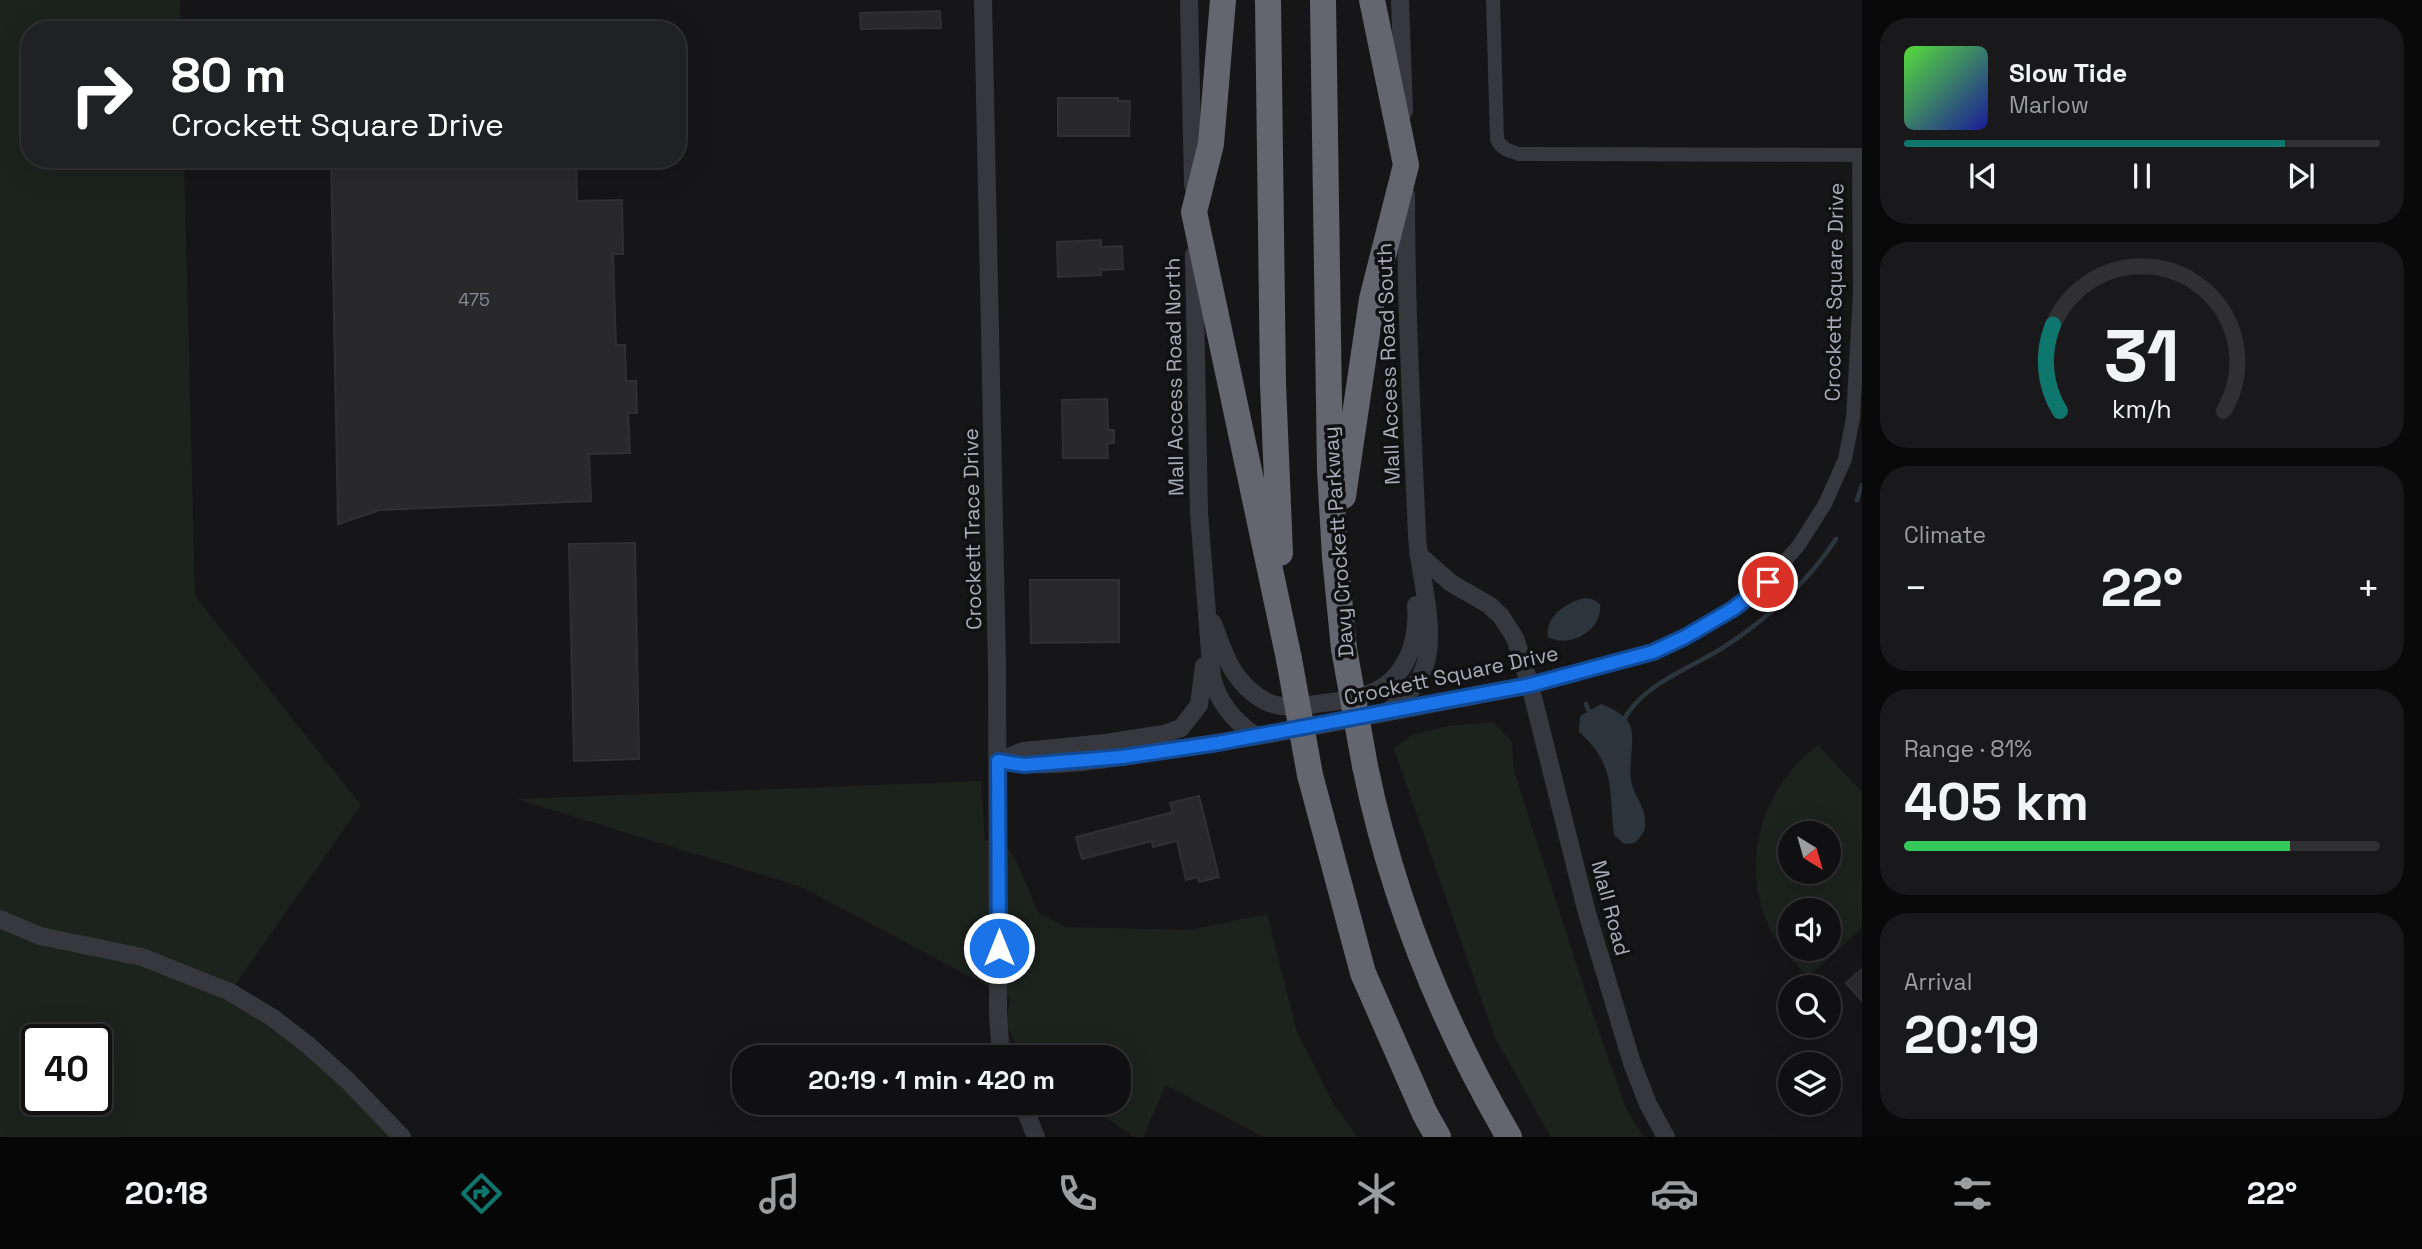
<!DOCTYPE html>
<html lang="en">
<head>
<meta charset="utf-8">
<style>
  :root { --surface:#101012; --page:#19191b; --text:#f1f3f6; --muted:#9c9d9f; --line:#303032; --accent:#0f766e }
  body { margin:0; font-family:"Space Grotesk",sans-serif; background:var(--page); color:var(--text); height:100vh; display:flex; flex-direction:column; font-size:26px; white-space:nowrap }
  * { box-sizing:border-box; margin:0 }
  p { font-size:23px; color:var(--muted) }
  .icon { flex:none; width:38px; height:38px; fill:none; stroke:currentColor; stroke-width:2; stroke-linecap:round; stroke-linejoin:round }
  .map { position:relative; flex:1; overflow:hidden }
  .drawer { display:flex; flex-direction:column; gap:18px; padding:18px; background:#09090a; width:560px }
  .drawer>* { flex:none }
  .guide { position:absolute; left:21px; top:21px; width:665px; height:147px; border-radius:28px; box-shadow:0 7px 28px #0002,0 0 0 2px var(--line); background:#202124; color:#fff; overflow:hidden }
  .needle { width:46px; rotate:143deg }
  .controls { position:absolute; left:1778px; top:821px; display:grid; gap:14px }
  .controls a { display:grid; place-items:center; width:63px; height:63px; border-radius:50%; background:var(--surface); box-shadow:0 7px 28px #0002,0 0 0 2px var(--line); font-size:35px }
  .speed { position:absolute; left:21px; top:1024px; display:flex; gap:14px; font-size:35px; font-weight:700; text-align:center }
  .speed>* { display:grid; place-content:center; width:91px; height:91px; border-radius:50%; background:var(--surface); box-shadow:0 7px 28px #0002,0 0 0 2px var(--line); line-height:1 }
  .speed .limit { border:4px solid #111; border-radius:10px; background:#fff; color:#111 }
  .pin { position:absolute; display:grid; place-items:center; width:60px; height:60px; color:#fff; margin:-30px; border:4px solid #fff; border-radius:50%; box-shadow:0 2px 7px #0007 }
  .me { position:absolute; width:77px; margin:-38px; rotate:0deg; stroke-linejoin:round; filter:drop-shadow(0 0 5px #0008) }
  .turn { display:flex; align-items:center; gap:24px; height:147px; padding:0 35px; font-size:32px }
  .turn .icon { width:91px; height:91px; stroke-width:2.5 }
  .turn b { display:block; font-size:49px; line-height:60px }
  .big { font-size:52px; font-weight:700; line-height:1.1 }
  .drawer .widget { flex:1; display:flex; flex-direction:column; justify-content:center; gap:10px; min-width:0; padding:0 24px; border-radius:28px; background:var(--page) }
  .drawer .dial { align-items:center; gap:0 }
  .dial svg { height:182px; overflow:visible; fill:none; stroke:var(--line); stroke-width:7; stroke-linecap:round; text-anchor:middle }
  .dial text { fill:var(--text); stroke:none }
  .song { display:flex; align-items:center; gap:21px }
  .cover { width:84px; height:84px; border-radius:10px; background:linear-gradient(135deg,hsl(110 70% 55%),hsl(240 70% 35%)) }
  .played { height:7px; border-radius:4px; background:linear-gradient(90deg,var(--accent) 80%,var(--line) 80%) }
  .keys { display:flex; justify-content:space-around; direction:ltr }
  .heat { display:flex; justify-content:space-between; align-items:center; font-size:38px; direction:ltr }
  .charge { height:10px; border-radius:5px; background:linear-gradient(90deg,#34c759 81%,var(--line) 0) }
  .trip { position:absolute; left:732px; top:1045px; width:399px; height:70px; border-radius:28px; background:var(--surface); box-shadow:0 7px 28px #0002,0 0 0 2px var(--line); font-weight:700; line-height:70px; text-align:center }
  .tabs { display:flex; height:112px; justify-content:space-around; align-items:center; background:#060607; color:var(--muted) }
  .tabs .icon { width:49px; height:49px }
  .tabs .current { color:var(--accent) }
  .tabs b { font-size:32px; color:var(--text) }
  main { display:flex; flex:1; min-height:0 }
  .map>svg:first-child { display:block }
  .green { fill:#1c231d; fill-rule:evenodd }
  .water { fill:#2c353c }
  .lines { fill:none; stroke-linecap:round; stroke-linejoin:round }
  .stream { stroke:#2c353c; stroke-width:4.5 }
  .building { fill:#29292c; stroke:#303034; stroke-width:2 }
  .minor { stroke:#37383d; stroke-width:14 }
  .tertiary { stroke:#37383d; stroke-width:18 }
  .motorway { stroke:#63666e; stroke-width:26 }
  .motorway-bridge { stroke:#63666e; stroke-width:26 }
  .route-casing { stroke:#114b97; stroke-width:18 }
  .route { stroke:#1a73e8; stroke-width:12 }
  .labels { text-anchor:middle; dominant-baseline:central; stroke-width:7; stroke-linejoin:round; paint-order:stroke }
  .number-label { font-size:18px; fill:#888b94 }
  .street-label { font-size:21px; fill:#a8adb8; stroke:#111113 }
</style>
</head>
<body>
<main>
<div class="map">
<svg width="1862" height="1137" viewBox="0 0 1862 1137">
  <rect width="100%" height="100%" fill="#161618"/>
  <path class="green" d="M0,0H180L181,30H30V159H184L195,596L361,805L230,992L273,1018L402,1137H0ZM37,1040H96V1099H37Z
    M1493,722L1512,742L1514,771L1593,1015L1627,1111L1644,1137H1551L1495,1038L1394,749L1412,735L1447,726Z
    M1818,745L1862,792V928L1808,977C1792,961 1775,942 1766,920C1741,857 1764,785 1818,745ZM1829,833V872H1790V833ZM1829,910V948H1790V910Z
    M981,781L985,841L999,839L1014,856L1038,912L1065,927L1189,930L1267,914L1297,1032L1334,1105L1358,1137H1263L1166,1085L1143,1137H1134L1085,1103L1118,1102V1057H1031L1016,1045L1006,1024L1010,998L802,887L517,799Z"/>
  <path class="water" d="M1584,598L1592,599L1600,604C1603,630 1570,649 1548,637C1545,616 1566,603 1584,598Z
    M1601,704C1610,707 1626,715 1630,725C1636,740 1627,767 1632,785C1636,799 1647,809 1645,825C1645,833 1640,837 1635,843L1624,844L1614,835C1609,792 1616,764 1579,732L1580,716Z"/>
  <g class="lines">
    <path class="stream" d="M1857,500L1862,485
      M1586,704L1590,714
      M1622,723C1641,684 1690,669 1724,647C1766,620 1809,581 1836,539"/>
  </g>
  <path class="building" d="M940,11L941,28L861,29L860,13Z
    M1058,98H1118V101H1130L1129,136H1058Z
    M331,159H576L577,201L622,200L623,254H613L616,345H625L626,381H636L637,413H628L630,453L589,454L591,501L380,510L338,524Z
    M1101,240V247L1122,246L1123,269L1101,270V275L1058,277L1057,242Z
    M1107,399L1108,430H1114V443L1107,444L1108,458H1063L1062,400Z
    M635,543L639,759L574,761L569,544Z
    M1030,580H1119V642L1031,643Z
    M1199,796L1219,877L1199,882L1197,877L1186,880L1177,841L1153,847L1152,841L1082,859L1076,837L1173,812L1170,803Z
    M1862,969V1001L1846,983Z"/>
  <g class="lines">
    <path class="minor" d="M1493,0L1497,139C1501,149 1509,151 1519,154L1862,155
      M1530,685L1653,652L1686,637L1733,609L1767,582L1799,545L1825,504L1845,459L1853,418L1860,294L1859,155"/>
    <path class="tertiary" d="M983,0L997,665L998,1014L1000,1043L1005,1057
      M1189,0L1193,185
      M1400,0L1404,111
      M1194,255L1199,513L1212,677C1218,702 1235,722 1256,736
      M1418,554L1451,583L1489,605L1501,616L1515,638L1530,685L1587,913L1632,1063L1648,1104L1666,1137
      M1213,623C1224,655 1234,684 1265,701C1282,710 1305,706 1323,703C1337,701 1352,700 1365,695C1405,683 1419,643 1416,605
      M1388,711C1409,696 1425,678 1428,652C1433,613 1419,574 1417,535C1412,422 1406,309 1406,195
      M998,761C1054,770 1112,758 1168,750C1289,733 1409,708 1530,685
      M998,761L1023,751L1106,743L1164,734L1181,728L1199,705L1204,666
      M0,919L40,936L142,957L230,992L273,1018L308,1045L348,1081L402,1137
      M1022,1102L1036,1137"/>
    <path class="motorway" d="M1223,0L1211,144L1194,212L1289,659
      M1268,0L1273,384L1280,553
      M1323,0L1330,470L1335,557L1344,649
      M1343,496L1372,299L1406,165L1372,0
      M1365,766C1392,897 1442,1022 1509,1137
      M1310,775L1363,973L1425,1114L1438,1137"/>
    <path class="motorway-bridge" d="M1344,649L1365,766
      M1289,659L1310,775"/>
  </g>
  <g class="lines">
    <defs>
      <path id="route" d="M999,948L998,761L1024,765L1122,757L1218,743L1530,685L1653,652L1685,637L1733,609L1768,582"/>
    </defs>
    <use href="#route" class="route-casing"/>
    <use href="#route" class="route"/>
  </g>
  <g class="labels">
    <g class="number-label">
      <text x="474" y="299">475</text>
    </g>
    <g class="street-label">
      <text transform="translate(1834 292) rotate(-89)">Crockett Square Drive</text>
      <text transform="translate(1388 364) rotate(-92)">Mall Access Road South</text>
      <text transform="translate(1174 377) rotate(-91)">Mall Access Road North</text>
      <text transform="translate(972 529) rotate(-91)">Crockett Trace Drive</text>
      <text transform="translate(1338 542) rotate(-94)">Davy Crockett Parkway</text>
      <text transform="translate(1451 675) rotate(-12)">Crockett Square Drive</text>
      <text transform="translate(1611 908) rotate(75)">Mall Road</text>
    </g>
  </g>
</svg>
<div class="controls">
<a><svg class="needle" viewBox="-14 -14 28 28"><path d="M0-13l5 13h-10z" fill="#e53935"/><path d="M0 13l5-13h-10z" fill="#9c9d9f"/></svg></a>
<a><svg class="icon" aria-label="sound" viewBox="0 0 24 24"><path d="M4 9h4l5-4v14l-5-4H4zM17 9q2 3 0 6"/></svg></a>
<a><svg class="icon" aria-label="search" viewBox="0 0 24 24"><circle cx="10" cy="10" r="6"/><path d="M15 15l6 6"/></svg></a>
<a><svg class="icon" aria-label="layers" viewBox="0 0 24 24"><path d="M12 4l9 5-9 5-9-5zM3 14l9 5 9-5"/></svg></a>
</div>
<div class="speed"><div class="limit">40</div></div>
<div class="pin" style="left:1768px;top:582px;background:#d93025"><svg class="icon" aria-label="arrive" viewBox="0 0 24 24"><path d="M6 21V4h12l-3 4 3 4H6"/></svg></div>
<svg class="me" style="left:999px;top:948px" viewBox="-20 -20 40 40"><circle r="17" fill="#1a73e8" stroke="#fff" stroke-width="3"/><path d="M0-11L8 9 0 5-8 9z" fill="#fff"/></svg>
<div class="trip">20:19 · 1 min · 420 m</div>
<div class="guide">
<div class="turn"><svg class="icon" aria-label="right" viewBox="0 0 24 24"><path d="M7 20v-9h11M14 6l5 5-5 5"/></svg><div><b>80 m</b>Crockett Square Drive</div></div>
</div>
</div>
<section class="drawer">
<div class="widget">
<div class="song"><i class="cover"></i><div><b>Slow Tide</b><p>Marlow</p></div></div>
<div class="played"></div>
<div class="keys"><svg class="icon" aria-label="previous" viewBox="0 0 24 24"><path d="M18 5L8 12l10 7zM5 5v14"/></svg><svg class="icon" aria-label="pause" viewBox="0 0 24 24"><path d="M8 5v14M16 5v14"/></svg><svg class="icon" aria-label="next" viewBox="0 0 24 24"><path d="M6 5l10 7-10 7zM19 5v14"/></svg></div>
</div>
<div class="widget dial"><svg viewBox="0 0 100 80">
<path d="M14 69A42 42 0 1 1 86 69"/>
<path d="M14 69A42 42 0 0 1 11 31" stroke="#0f766e"/>
<text x="50" y="56" font-size="32" font-weight="700">31</text>
<text x="50" y="72" font-size="11">km/h</text>
</svg></div>
<div class="widget"><p>Climate</p>
<div class="heat"><a>−</a><b class="big">22°</b><a>+</a></div>
</div>
<div class="widget"><p>Range · 81%</p><b class="big">405 km</b><div class="charge"></div></div>
<div class="widget"><p>Arrival</p><b class="big">20:19</b></div>
</section>
</main>
<nav class="tabs">
<b>20:18</b>
<svg class="icon current" aria-label="directions" viewBox="0 0 24 24"><path d="M12 3l9 9-9 9-9-9zM9 14v-3h6M13 9l2 2-2 2"/></svg>
<svg class="icon" aria-label="music" viewBox="0 0 24 24"><path d="M9 18V5l10-2v13"/><circle cx="6" cy="18" r="3"/><circle cx="16" cy="16" r="3"/></svg>
<svg class="icon" aria-label="phone" viewBox="0 0 24 24"><path d="M5 4h4l2 5-3 2q2 4 5 5l2-3 5 2v4C11 20 4 13 5 4z"/></svg>
<svg class="icon" aria-label="climate" viewBox="0 0 24 24"><path d="M12 3v18M4 7l16 10M4 17L20 7"/></svg>
<svg class="icon" aria-label="car" viewBox="0 0 24 24"><path d="M5 17H2v-5l4-1 3-4h7l3 4 3 1v5h-3M9 17h6M6 11h13"/><circle cx="7" cy="17" r="2"/><circle cx="17" cy="17" r="2"/></svg>
<svg class="icon" aria-label="filters" viewBox="0 0 24 24"><path d="M4 7h16M4 17h16"/><circle cx="9" cy="7" r="2"/><circle cx="15" cy="17" r="2"/></svg>
<b>22°</b>
</nav>
</body>
</html>
